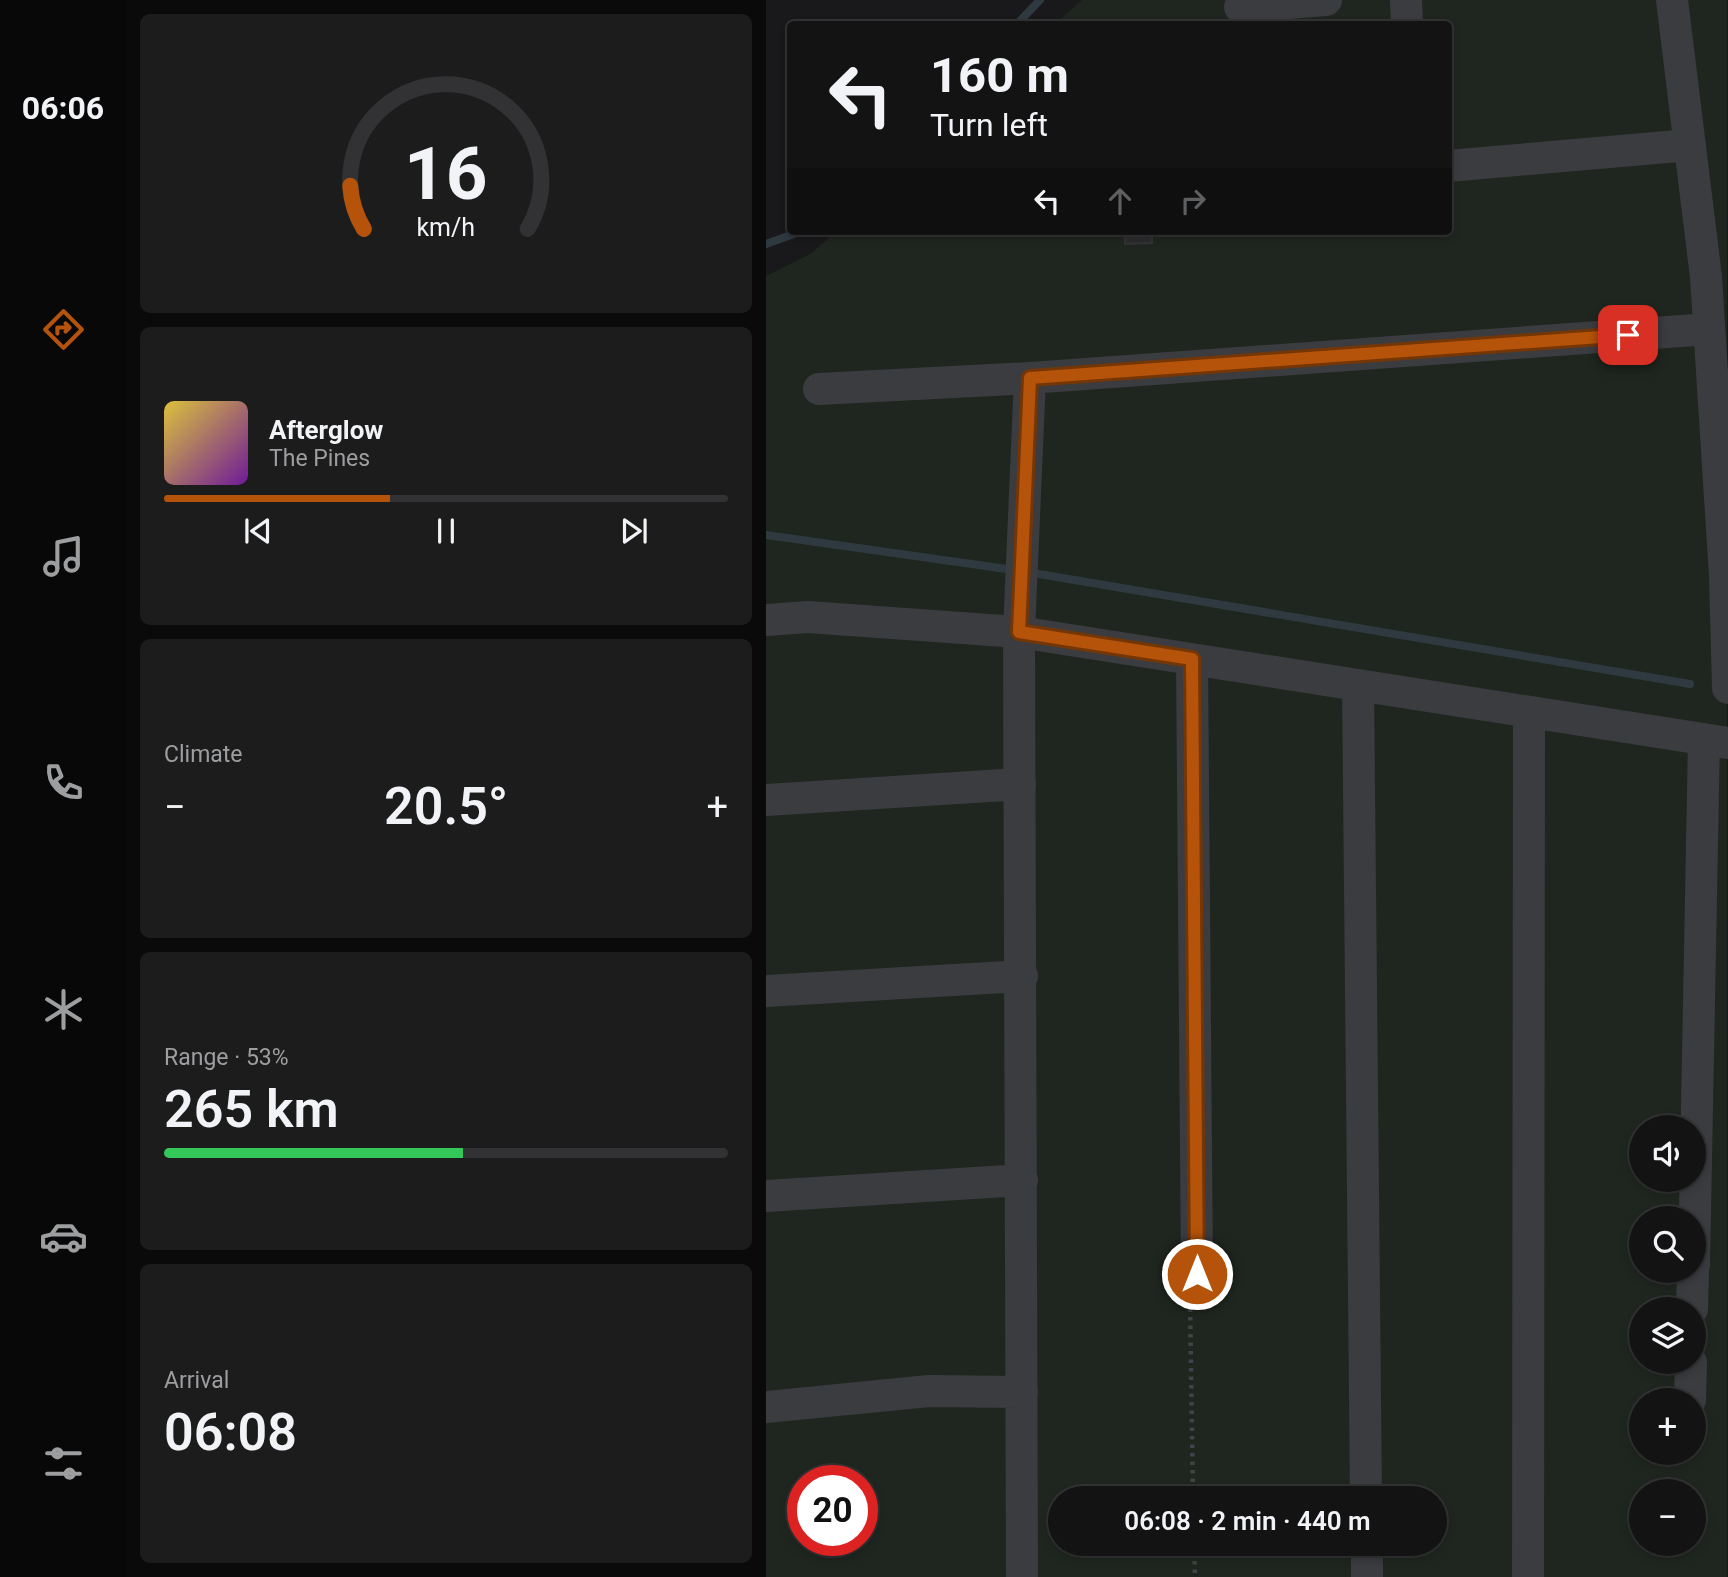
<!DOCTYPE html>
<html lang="en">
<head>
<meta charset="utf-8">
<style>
  :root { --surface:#131314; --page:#1c1c1d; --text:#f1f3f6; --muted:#9d9ea0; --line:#323234; --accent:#b45309 }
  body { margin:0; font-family:Roboto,sans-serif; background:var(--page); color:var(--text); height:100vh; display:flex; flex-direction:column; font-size:26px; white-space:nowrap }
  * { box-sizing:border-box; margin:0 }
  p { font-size:23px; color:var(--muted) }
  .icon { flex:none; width:38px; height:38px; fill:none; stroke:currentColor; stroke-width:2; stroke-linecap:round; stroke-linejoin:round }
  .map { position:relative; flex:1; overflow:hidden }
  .side { display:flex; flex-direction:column; gap:14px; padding:14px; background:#0a0a0b; width:640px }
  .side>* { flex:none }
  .guide { position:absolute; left:21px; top:21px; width:665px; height:214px; border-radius:7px; box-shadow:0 4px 10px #0003,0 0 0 2px var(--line); background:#131314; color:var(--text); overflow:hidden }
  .buttons { position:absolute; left:863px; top:1115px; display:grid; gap:14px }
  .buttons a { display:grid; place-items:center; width:77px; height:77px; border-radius:50%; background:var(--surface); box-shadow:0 4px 10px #0003,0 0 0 2px var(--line); font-size:35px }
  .speed { position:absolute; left:21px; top:1465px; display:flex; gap:14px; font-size:35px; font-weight:700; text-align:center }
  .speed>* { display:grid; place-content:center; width:91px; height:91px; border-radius:50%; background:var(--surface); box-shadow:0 4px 10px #0003,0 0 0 2px var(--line); line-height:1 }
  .speed .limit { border:10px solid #d22; background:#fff; color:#111 }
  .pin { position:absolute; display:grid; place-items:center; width:60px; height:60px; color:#fff; margin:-30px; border-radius:14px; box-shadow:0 4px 10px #0006 }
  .me { position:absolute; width:77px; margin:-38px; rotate:0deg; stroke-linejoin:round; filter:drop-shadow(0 0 5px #0008) }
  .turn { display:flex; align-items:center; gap:24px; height:147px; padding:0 28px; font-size:32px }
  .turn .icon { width:91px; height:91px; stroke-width:2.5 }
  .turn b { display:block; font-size:49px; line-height:60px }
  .lanes { display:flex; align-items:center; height:66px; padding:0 28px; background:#0003; justify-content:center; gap:35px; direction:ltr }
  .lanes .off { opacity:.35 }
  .big { font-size:52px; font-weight:600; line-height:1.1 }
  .side .card { flex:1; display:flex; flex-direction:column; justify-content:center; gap:10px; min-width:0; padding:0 24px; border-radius:10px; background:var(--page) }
  .side .dial { align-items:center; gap:0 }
  .dial svg { height:182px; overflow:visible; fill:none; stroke:var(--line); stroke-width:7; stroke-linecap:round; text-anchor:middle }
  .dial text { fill:var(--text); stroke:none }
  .song { display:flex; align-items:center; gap:21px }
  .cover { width:84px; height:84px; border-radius:10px; background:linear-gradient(135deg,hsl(50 70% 55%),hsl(280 70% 35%)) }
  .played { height:7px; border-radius:4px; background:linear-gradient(90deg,var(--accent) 40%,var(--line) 40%) }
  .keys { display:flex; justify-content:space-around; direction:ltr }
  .heat { display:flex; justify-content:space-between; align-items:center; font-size:38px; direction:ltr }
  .charge { height:10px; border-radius:5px; background:linear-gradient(90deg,#34c759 53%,var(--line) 0) }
  .trip { position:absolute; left:282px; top:1486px; width:399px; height:70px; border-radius:35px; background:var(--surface); box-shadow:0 4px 10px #0003,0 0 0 2px var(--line); font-weight:600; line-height:70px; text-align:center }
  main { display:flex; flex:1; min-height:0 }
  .dock { display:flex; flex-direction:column; width:126px; justify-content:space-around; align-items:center; background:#080808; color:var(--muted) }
  .dock .icon { width:49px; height:49px }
  .dock .selected { color:var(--accent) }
  .dock b { font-size:32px; color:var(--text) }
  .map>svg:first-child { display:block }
  .green { fill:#1f261f; fill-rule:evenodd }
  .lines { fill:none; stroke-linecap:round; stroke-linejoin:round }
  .stream { stroke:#2e3a40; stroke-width:8 }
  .building { fill:#2c2c2f; stroke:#333337; stroke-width:2 }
  .path { stroke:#404347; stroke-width:4.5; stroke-dasharray:3.5 5; stroke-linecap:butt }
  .minor { stroke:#3a3c40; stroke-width:32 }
  .route-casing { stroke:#753606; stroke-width:18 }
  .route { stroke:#b45309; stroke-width:12 }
</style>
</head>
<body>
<main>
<nav class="dock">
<b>06:06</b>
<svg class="icon selected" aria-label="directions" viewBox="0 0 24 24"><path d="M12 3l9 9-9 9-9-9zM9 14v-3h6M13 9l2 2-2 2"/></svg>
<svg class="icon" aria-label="music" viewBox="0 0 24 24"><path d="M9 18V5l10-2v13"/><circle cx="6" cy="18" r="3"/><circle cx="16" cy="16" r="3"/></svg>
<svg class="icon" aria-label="phone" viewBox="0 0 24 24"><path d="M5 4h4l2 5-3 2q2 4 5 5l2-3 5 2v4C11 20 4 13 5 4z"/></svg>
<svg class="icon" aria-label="climate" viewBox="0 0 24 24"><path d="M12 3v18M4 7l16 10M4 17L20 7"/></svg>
<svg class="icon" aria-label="car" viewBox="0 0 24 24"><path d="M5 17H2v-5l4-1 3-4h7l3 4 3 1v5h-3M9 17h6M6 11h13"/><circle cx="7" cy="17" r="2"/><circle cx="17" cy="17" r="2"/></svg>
<svg class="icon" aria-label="filters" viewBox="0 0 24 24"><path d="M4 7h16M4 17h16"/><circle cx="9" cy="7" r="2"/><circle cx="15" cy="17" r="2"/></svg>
</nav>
<section class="side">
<div class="card dial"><svg viewBox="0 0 100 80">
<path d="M14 69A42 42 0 1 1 86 69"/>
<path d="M14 69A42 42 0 0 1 8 50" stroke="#b45309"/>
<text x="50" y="56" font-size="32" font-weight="700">16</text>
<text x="50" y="72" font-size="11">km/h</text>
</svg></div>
<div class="card">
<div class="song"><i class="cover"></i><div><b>Afterglow</b><p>The Pines</p></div></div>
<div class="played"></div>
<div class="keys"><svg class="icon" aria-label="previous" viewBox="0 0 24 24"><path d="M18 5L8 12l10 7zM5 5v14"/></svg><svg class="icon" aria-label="pause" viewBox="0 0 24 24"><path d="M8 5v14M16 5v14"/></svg><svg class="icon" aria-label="next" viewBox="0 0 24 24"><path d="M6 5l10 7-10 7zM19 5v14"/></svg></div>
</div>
<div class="card"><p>Climate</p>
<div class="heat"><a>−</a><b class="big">20.5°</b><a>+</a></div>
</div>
<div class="card"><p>Range · 53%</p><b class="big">265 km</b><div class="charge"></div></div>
<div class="card"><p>Arrival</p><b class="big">06:08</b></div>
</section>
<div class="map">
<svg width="962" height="1577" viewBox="0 0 962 1577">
  <rect width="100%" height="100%" fill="#19191b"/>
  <path class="green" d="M316,0H961V1577H0V276L46,253L70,231H682V24H289ZM942,997L932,1386H931ZM875,1127H928V1180H875ZM875,1218H928V1270H875ZM875,1309H928V1362H875ZM875,1400H928V1452H875ZM37,1480H96V1540H37ZM875,1491H928V1544H875ZM294,1498H668V1544H294Z"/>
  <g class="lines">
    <path class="stream" d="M251,24L274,0
      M0,244L36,231
      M0,535L248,570
      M261,572L924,684"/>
  </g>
  <path class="building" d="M359,231H386V243L359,244Z"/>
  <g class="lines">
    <path class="path" d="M424,1300L427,1498
      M428,1544L429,1577"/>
    <path class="minor" d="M640,0L641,24
      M906,0L940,277L959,576L962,688
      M474,7L560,0
      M682,166L924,145
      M53,389L264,378L943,329
      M0,620L42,617L253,632L962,743
      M426,659L431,1274
      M592,685L600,1498
      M0,800L254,784
      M0,991L256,976
      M0,1196L256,1180
      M928,1265L938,739
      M926,1309L927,1270
      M924,1400L925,1362
      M0,1407L163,1391L256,1392
      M601,1544V1577
      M256,1577L253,632L264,378
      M762,1577L763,712"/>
  </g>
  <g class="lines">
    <defs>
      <path id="route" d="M431,1274L426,659L253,632L264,378L862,335"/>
    </defs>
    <use href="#route" class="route-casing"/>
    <use href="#route" class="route"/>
  </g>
</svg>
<div class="buttons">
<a><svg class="icon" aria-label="sound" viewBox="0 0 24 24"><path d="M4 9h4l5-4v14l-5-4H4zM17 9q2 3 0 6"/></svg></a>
<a><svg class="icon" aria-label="search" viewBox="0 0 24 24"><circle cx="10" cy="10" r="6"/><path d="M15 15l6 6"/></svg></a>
<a><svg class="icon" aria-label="layers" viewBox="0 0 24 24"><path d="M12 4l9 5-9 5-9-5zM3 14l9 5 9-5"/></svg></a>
<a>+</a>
<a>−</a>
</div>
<div class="speed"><div class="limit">20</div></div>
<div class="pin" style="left:862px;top:335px;background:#d93025"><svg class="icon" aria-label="arrive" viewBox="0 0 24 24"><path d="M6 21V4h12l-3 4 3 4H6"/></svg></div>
<svg class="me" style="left:431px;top:1274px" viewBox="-20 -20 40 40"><circle r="17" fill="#b45309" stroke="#fff" stroke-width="3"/><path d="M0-11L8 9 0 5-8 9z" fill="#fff"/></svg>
<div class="trip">06:08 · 2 min · 440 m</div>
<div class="guide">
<div class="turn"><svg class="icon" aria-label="left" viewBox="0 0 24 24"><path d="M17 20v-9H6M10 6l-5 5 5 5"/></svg><div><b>160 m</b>Turn left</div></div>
<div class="lanes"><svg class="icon" aria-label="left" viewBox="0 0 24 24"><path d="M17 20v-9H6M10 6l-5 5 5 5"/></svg><svg class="icon off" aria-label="ahead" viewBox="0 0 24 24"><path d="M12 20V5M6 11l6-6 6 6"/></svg><svg class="icon off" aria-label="right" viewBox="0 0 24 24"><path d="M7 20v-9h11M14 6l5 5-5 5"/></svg></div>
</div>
</div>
</main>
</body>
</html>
